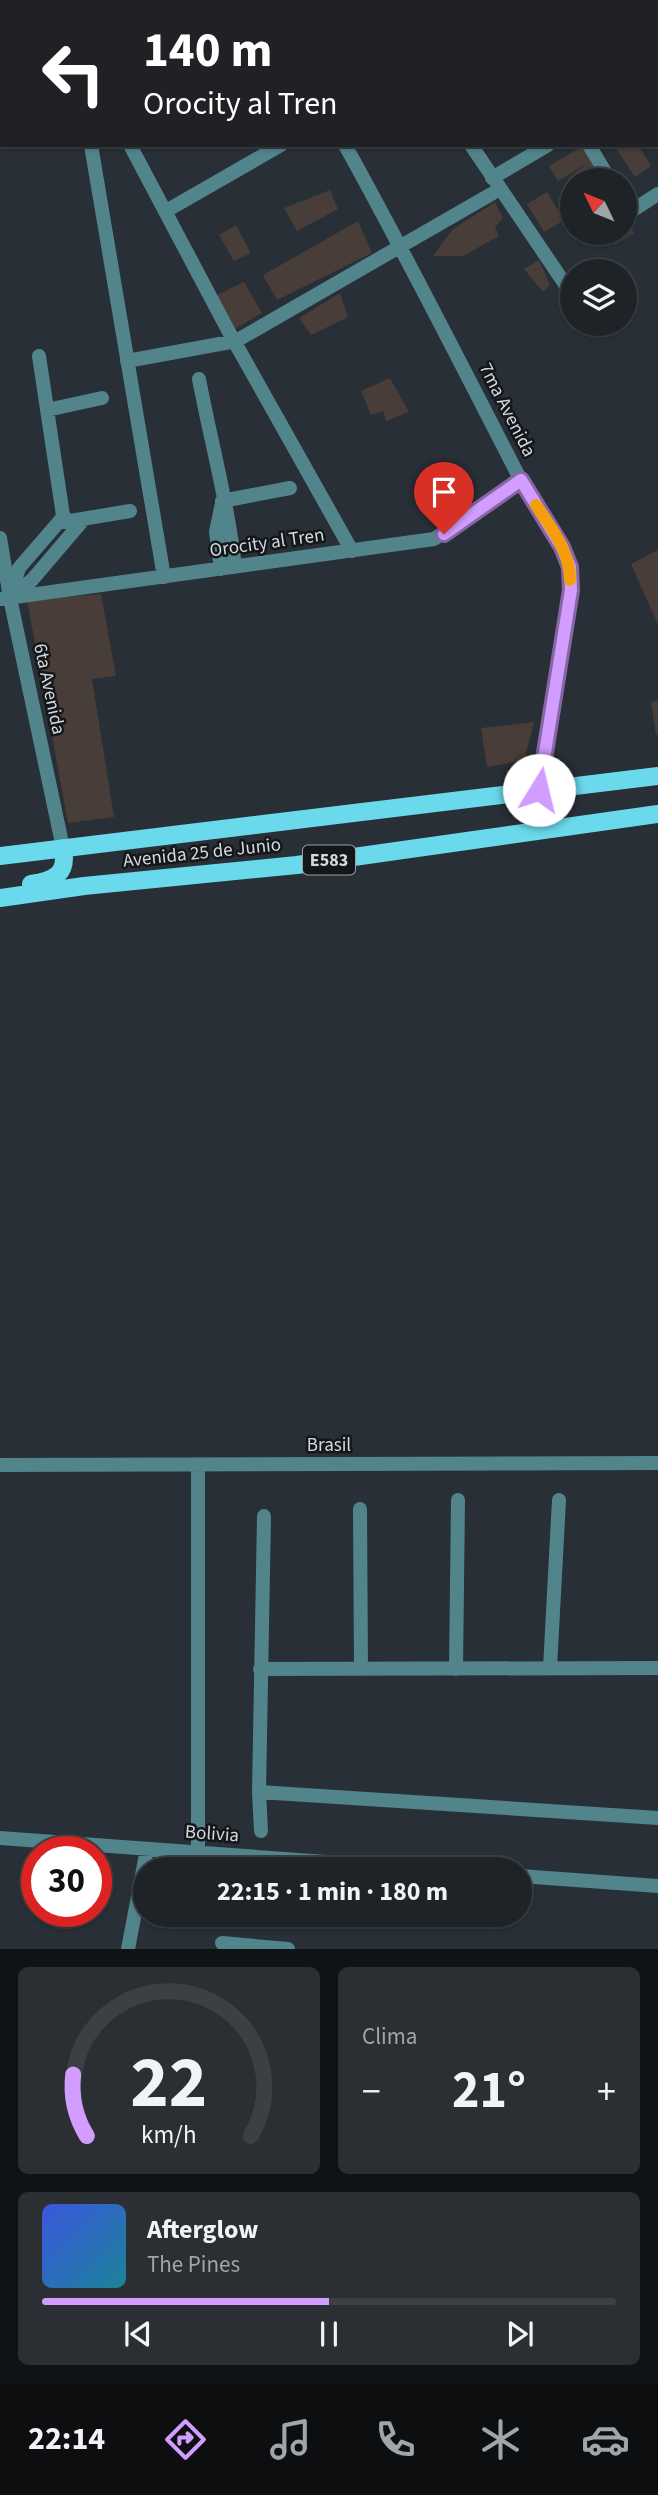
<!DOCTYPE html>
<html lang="es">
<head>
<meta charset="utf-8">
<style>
  :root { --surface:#1e2328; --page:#2b2f34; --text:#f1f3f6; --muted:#a1a4a8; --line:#3c4045; --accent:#d19dfe }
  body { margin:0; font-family:"Source Sans 3",sans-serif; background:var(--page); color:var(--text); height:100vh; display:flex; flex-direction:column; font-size:26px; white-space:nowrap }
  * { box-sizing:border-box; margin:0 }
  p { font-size:23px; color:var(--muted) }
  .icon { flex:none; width:38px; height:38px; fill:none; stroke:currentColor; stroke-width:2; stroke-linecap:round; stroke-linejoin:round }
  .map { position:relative; height:1949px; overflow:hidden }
  .sheet { display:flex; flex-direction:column; gap:18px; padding:18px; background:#101316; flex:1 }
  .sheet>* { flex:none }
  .hud { position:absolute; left:0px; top:0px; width:658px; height:147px; box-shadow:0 2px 5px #0004,0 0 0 2px var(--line); background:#202124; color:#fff; overflow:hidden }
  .needle { width:46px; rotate:313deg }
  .buttons { position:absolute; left:560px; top:168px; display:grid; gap:14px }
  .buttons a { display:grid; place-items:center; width:77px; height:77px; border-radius:50%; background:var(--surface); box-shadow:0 2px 5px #0004,0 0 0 2px var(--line); font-size:35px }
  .speed { position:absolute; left:21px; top:1836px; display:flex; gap:14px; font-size:35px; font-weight:700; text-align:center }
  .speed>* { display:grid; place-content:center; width:91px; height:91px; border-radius:50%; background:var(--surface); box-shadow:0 2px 5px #0004,0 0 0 2px var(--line); line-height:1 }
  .speed .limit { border:10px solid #d22; background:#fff; color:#111 }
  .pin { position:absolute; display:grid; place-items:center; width:60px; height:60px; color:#fff; margin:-72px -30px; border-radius:50% 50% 50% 0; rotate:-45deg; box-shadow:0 0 7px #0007 }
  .pin .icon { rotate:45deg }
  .me { position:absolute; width:77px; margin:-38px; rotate:9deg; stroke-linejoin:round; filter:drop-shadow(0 0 5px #0008) }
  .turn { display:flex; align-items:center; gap:24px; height:147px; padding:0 28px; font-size:32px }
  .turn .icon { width:91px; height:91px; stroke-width:2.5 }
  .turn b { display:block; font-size:49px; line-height:60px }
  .big { font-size:52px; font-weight:700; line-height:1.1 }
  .sheet .tile { flex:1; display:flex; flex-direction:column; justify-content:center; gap:10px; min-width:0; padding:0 24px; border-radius:10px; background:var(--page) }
  .sheet .dial { align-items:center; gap:0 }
  .dial svg { height:182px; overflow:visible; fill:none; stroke:var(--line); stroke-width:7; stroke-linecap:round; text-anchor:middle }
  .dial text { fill:var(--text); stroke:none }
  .song { display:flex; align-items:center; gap:21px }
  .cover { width:84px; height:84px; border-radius:10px; background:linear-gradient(135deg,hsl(230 70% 55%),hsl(190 70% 35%)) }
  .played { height:7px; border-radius:4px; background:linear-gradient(90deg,var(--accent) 50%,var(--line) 50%) }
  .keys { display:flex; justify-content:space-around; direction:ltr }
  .heat { display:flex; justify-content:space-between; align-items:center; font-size:38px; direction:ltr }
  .sheet .tiles { flex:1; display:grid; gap:18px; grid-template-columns:1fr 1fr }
  .tile:last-child { grid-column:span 2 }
  .trip { position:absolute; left:133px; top:1857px; width:399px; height:70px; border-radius:35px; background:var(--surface); box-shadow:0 2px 5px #0004,0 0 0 2px var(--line); font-weight:700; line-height:70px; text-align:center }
  .tab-bar { display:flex; height:112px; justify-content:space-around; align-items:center; background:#0c0e10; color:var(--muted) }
  .tab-bar .icon { width:49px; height:49px }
  .tab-bar .on { color:var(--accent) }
  .tab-bar b { font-size:32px; color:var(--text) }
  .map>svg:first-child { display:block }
  .building { fill:#483d39 }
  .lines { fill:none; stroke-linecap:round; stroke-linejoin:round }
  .street { stroke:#52848c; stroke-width:14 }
  .primary { stroke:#6ad9eb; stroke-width:18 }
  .route-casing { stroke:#8866a5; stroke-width:18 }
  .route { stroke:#d19dfe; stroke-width:12 }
  .slow { stroke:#f59e0b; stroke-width:12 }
  .labels { text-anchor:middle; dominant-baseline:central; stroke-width:5; stroke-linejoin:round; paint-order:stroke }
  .shield { fill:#14171a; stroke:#9b9fa3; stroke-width:2 }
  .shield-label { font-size:18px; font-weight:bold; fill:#d5d9de }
  .street-label { font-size:19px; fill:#d5d9de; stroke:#14171a }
</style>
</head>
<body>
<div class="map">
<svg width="658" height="1949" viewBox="0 0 658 1949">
  <rect width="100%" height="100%" fill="#282f36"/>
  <path class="building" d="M620,145H638L651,166L635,177L616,148Z
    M583,146L601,180H572V185L568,178L589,162L558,181L549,166Z
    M330,190L338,209L297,231L284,208Z
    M547,192L564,220L544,232L527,204Z
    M495,202L503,218L495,227L499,236L463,256H433L453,229Z
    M625,219L634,233L615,245L607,233H625Z
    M358,221L372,253L277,300L263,275Z
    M236,225L251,253L234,261L219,235Z
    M539,260L550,285L543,292L524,269Z
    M244,282L262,313L231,331L217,295Z
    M340,293L348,317L311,335L299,318Z
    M571,299L572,324H580L581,327L572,330L560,306Z
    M390,378L409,412L386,421L383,411L371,415L361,391Z
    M658,550V625L631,564Z
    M101,594L116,676L92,679L114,817L68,823L27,600Z
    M658,700V735H656L651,702Z
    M534,722L524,761L487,767L481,728Z"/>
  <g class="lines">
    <path class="street" d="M57,0L58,2
      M263,0L264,2
      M381,0L382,2
      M501,0L502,2
      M226,2L229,0
      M583,2L586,0
      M0,42L2,41
      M656,77L658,76
      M0,118H2
      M91,145L164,577
      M130,145L229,332L352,551
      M345,145C405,253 460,362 516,471C538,512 569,541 571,590L539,790
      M471,145L571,293
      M589,145L610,180
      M492,178L548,145
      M625,204L630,212L658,194
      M166,211L281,145
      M39,356L64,522L130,511
      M127,361L236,341L500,189
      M199,379C211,442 228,504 235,567
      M47,410L102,398
      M222,501L290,488
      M0,538L10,598L63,848
      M221,569L216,532L222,503
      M11,593L19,568L64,516
      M11,597L32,580L84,519
      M0,599L434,539L521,480
      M0,1465L658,1463
      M198,1465V1853
      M360,1509L361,1669
      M264,1516L259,1792L658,1818
      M550,1668L559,1500
      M260,1669L658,1668
      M456,1669L458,1500
      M259,1792L261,1831
      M0,1838L422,1869
      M520,1876L658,1886
      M222,1943L288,1949
      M128,1949L147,1849"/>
    <path class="primary" d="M0,856L658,776
      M31,884C55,880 68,874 63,848
      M0,898L84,886L297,865L658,814"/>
  </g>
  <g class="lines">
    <defs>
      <path id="route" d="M444,534L521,480L562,547L570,567L571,590L539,790"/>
    </defs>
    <use href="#route" class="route-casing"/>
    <use href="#route" class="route"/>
    <path class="slow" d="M536,505C551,528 570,551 570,580"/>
  </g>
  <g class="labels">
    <rect class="shield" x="303" y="845.5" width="52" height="29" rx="5"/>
    <g class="shield-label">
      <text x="329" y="860">E583</text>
    </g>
    <g class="street-label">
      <text transform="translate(507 410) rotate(63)">7ma Avenida</text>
      <text transform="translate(267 543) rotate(-8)">Orocity al Tren</text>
      <text transform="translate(49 689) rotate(78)">6ta Avenida</text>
      <text transform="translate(202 853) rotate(-6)">Avenida 25 de Junio</text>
      <text x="329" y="1445">Brasil</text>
      <text transform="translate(212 1834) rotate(4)">Bolivia</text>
    </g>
  </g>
</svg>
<div class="buttons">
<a><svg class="needle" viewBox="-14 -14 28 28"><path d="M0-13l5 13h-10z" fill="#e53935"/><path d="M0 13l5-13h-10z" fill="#a1a4a8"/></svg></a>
<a><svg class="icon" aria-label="layers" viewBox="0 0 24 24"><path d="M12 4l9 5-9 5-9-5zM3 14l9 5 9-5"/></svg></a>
</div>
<div class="speed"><div class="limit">30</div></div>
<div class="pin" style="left:444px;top:534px;background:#d93025"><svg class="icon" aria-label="arrive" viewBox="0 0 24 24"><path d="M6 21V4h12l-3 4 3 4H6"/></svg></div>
<svg class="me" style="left:539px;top:790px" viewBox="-20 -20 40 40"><circle r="19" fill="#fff"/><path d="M0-13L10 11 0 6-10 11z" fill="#d19dfe"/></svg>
<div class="trip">22:15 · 1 min · 180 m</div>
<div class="hud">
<div class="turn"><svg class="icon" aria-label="left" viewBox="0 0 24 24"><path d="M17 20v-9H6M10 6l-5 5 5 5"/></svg><div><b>140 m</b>Orocity al Tren</div></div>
</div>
</div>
<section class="sheet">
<div class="tiles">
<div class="tile dial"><svg viewBox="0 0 100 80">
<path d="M14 69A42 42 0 1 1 86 69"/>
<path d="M14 69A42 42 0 0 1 8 42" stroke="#d19dfe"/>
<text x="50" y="56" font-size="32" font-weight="700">22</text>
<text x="50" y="72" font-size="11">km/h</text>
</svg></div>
<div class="tile"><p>Clima</p>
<div class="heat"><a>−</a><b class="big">21°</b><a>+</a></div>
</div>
<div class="tile">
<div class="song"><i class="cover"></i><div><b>Afterglow</b><p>The Pines</p></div></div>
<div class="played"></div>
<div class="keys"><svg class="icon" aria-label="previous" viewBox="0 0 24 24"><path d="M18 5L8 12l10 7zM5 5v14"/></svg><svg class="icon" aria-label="pause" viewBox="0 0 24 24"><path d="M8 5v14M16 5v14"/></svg><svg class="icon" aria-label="next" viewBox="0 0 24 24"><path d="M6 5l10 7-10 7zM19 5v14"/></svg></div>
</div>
</div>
</section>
<nav class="tab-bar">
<b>22:14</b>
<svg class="icon on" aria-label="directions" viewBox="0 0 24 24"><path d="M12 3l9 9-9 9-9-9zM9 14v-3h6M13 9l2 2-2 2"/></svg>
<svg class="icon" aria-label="music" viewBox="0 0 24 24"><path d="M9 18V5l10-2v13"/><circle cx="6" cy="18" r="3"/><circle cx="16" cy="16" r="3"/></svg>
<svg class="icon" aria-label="phone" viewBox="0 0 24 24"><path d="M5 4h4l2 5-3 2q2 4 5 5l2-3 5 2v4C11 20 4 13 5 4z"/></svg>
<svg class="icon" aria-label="climate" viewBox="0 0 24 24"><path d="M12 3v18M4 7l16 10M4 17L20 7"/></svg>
<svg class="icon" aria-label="car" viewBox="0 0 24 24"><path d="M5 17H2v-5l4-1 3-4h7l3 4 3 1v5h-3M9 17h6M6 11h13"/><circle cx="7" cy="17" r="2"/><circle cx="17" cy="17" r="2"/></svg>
</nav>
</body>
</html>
